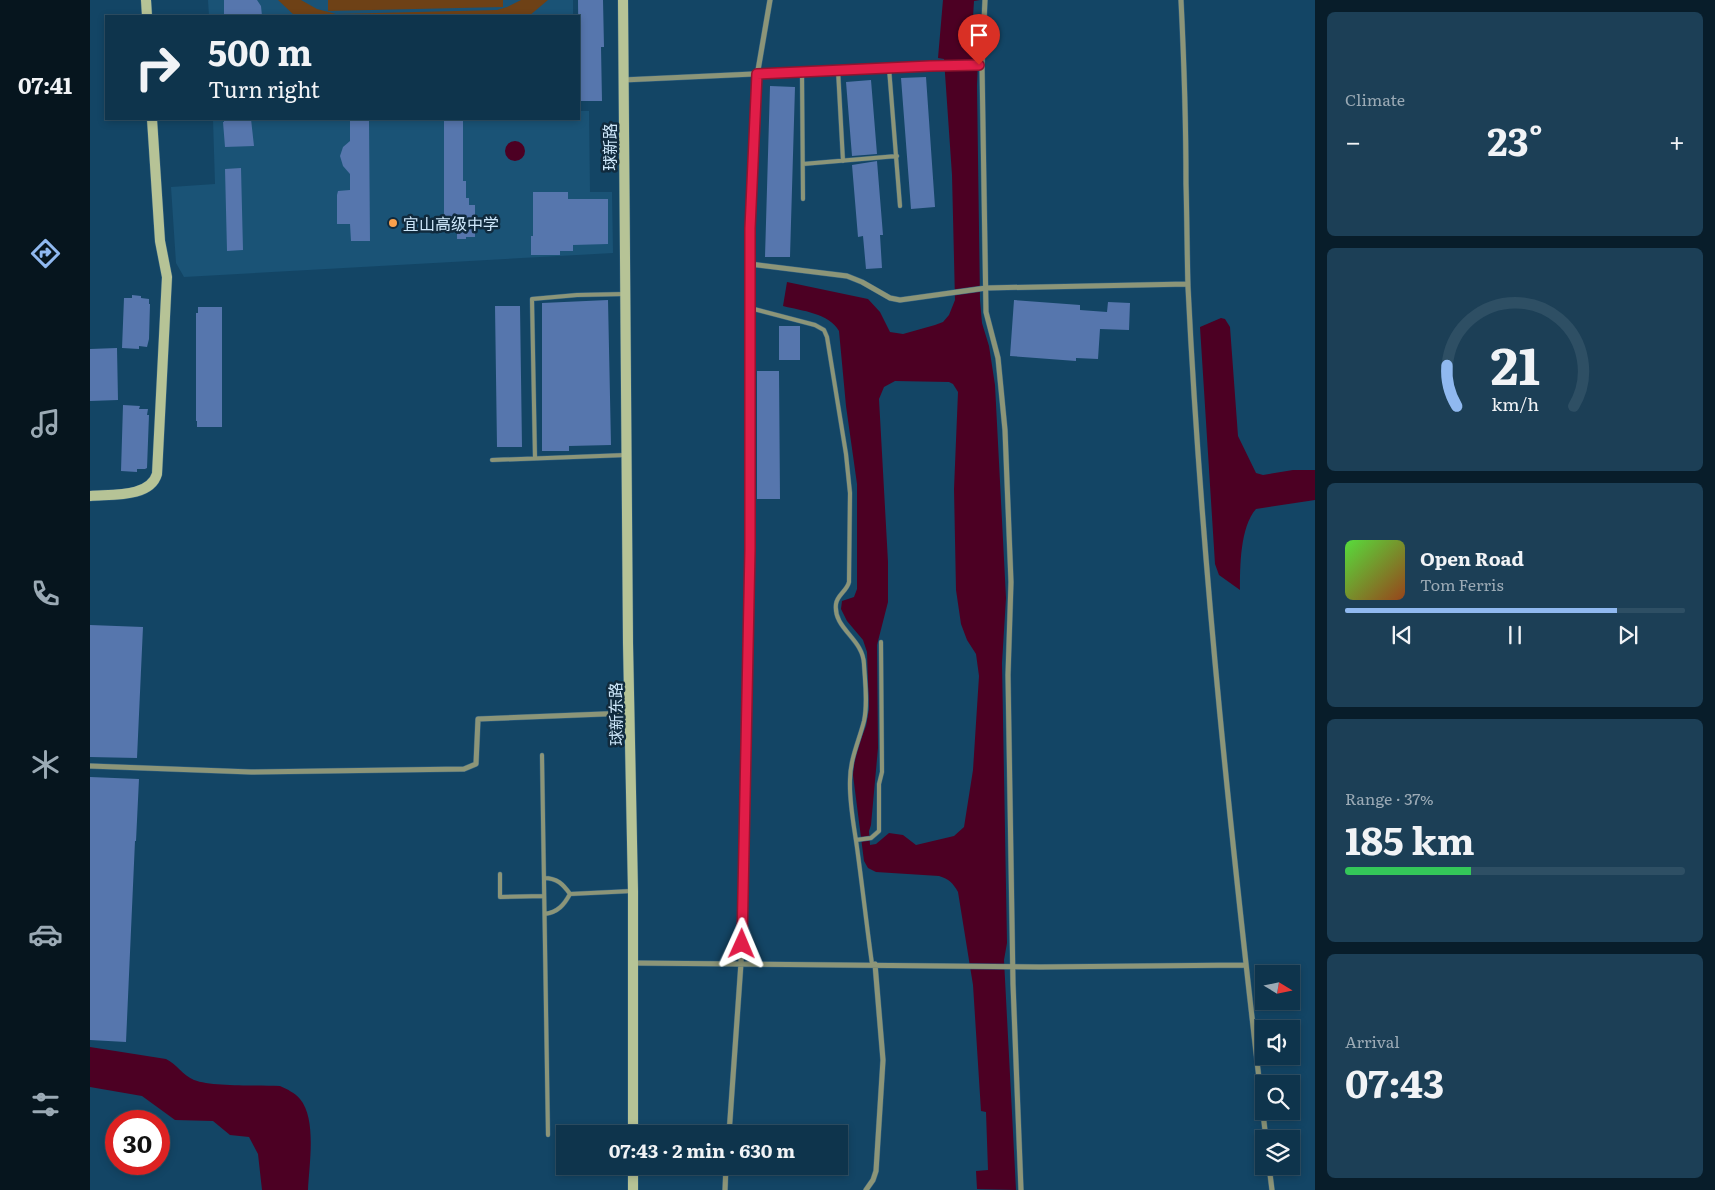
<!DOCTYPE html>
<html lang="en">
<head>
<meta charset="utf-8">
<style>
  :root { --surface:#0e344c; --page:#1c3f56; --text:#f1f3f6; --muted:#9baab5; --line:#2e4f64; --accent:#90b9f0 }
  body { margin:0; font-family:Literata,"Noto Sans SC",serif; background:var(--page); color:var(--text); height:100vh; display:flex; flex-direction:column; font-size:19px; white-space:nowrap }
  * { box-sizing:border-box; margin:0 }
  p { font-size:16px; color:var(--muted) }
  .icon { flex:none; width:28px; height:28px; fill:none; stroke:currentColor; stroke-width:2; stroke-linecap:round; stroke-linejoin:round }
  .map { position:relative; flex:1; overflow:hidden }
  .details { display:flex; flex-direction:column; gap:12px; padding:12px; background:#081d2a; width:400px }
  .details>* { flex:none }
  .top-card { position:absolute; left:15px; top:15px; width:475px; height:105px; border-radius:0px; box-shadow:0 2px 8px #0003,0 0 0 1px var(--line); background:#0e344c; color:var(--text); overflow:hidden }
  .needle { width:32px; rotate:100deg }
  .buttons { position:absolute; left:1165px; top:965px; display:grid; gap:10px }
  .buttons a { display:grid; place-items:center; width:45px; height:45px; border-radius:0px; background:var(--surface); box-shadow:0 2px 8px #0003,0 0 0 1px var(--line); font-size:25px }
  .speed { position:absolute; left:15px; top:1110px; display:flex; gap:10px; font-size:25px; font-weight:700; text-align:center }
  .speed>* { display:grid; place-content:center; width:65px; height:65px; border-radius:50%; background:var(--surface); box-shadow:0 2px 8px #0003,0 0 0 1px var(--line); line-height:1 }
  .speed .limit { border:8px solid #d22; background:#fff; color:#111 }
  .pin { position:absolute; display:grid; place-items:center; width:42px; height:42px; color:#fff; margin:-51px -21px; border-radius:50% 50% 50% 0; rotate:-45deg; box-shadow:0 0 5px #0007 }
  .pin .icon { rotate:45deg }
  .me { position:absolute; width:55px; margin:-28px; rotate:1deg; stroke-linejoin:round; filter:drop-shadow(0 0 4px #0008) }
  .turn { display:flex; align-items:center; gap:18px; height:105px; padding:0 20px; font-size:22px }
  .turn .icon { width:65px; height:65px; stroke-width:2.5 }
  .turn b { display:block; font-size:35px; line-height:42px }
  .big { font-size:38px; font-weight:700; line-height:1.1 }
  .details .tile { flex:1; display:flex; flex-direction:column; justify-content:center; gap:8px; min-width:0; padding:0 18px; border-radius:8px; background:var(--page) }
  .details .dial { align-items:center; gap:0 }
  .dial svg { height:130px; overflow:visible; fill:none; stroke:var(--line); stroke-width:7; stroke-linecap:round; text-anchor:middle }
  .dial text { fill:var(--text); stroke:none }
  .song { display:flex; align-items:center; gap:15px }
  .cover { width:60px; height:60px; border-radius:8px; background:linear-gradient(135deg,hsl(110 70% 55%),hsl(20 70% 35%)) }
  .played { height:5px; border-radius:2px; background:linear-gradient(90deg,var(--accent) 80%,var(--line) 80%) }
  .keys { display:flex; justify-content:space-around; direction:ltr }
  .heat { display:flex; justify-content:space-between; align-items:center; font-size:28px; direction:ltr }
  .charge { height:8px; border-radius:4px; background:linear-gradient(90deg,#34c759 37%,var(--line) 0) }
  .trip { position:absolute; left:466px; top:1125px; width:292px; height:50px; border-radius:0px; background:var(--surface); box-shadow:0 2px 8px #0003,0 0 0 1px var(--line); font-weight:700; line-height:50px; text-align:center }
  main { display:flex; flex:1; min-height:0 }
  .tabs { display:flex; flex-direction:column; width:90px; justify-content:space-around; align-items:center; background:#06151e; color:var(--muted) }
  .tabs .icon { width:35px; height:35px }
  .tabs .current { color:var(--accent) }
  .tabs b { font-size:22px; color:var(--text) }
  .map>svg:first-child { display:block }
  .built { fill:#1a5376 }
  .green { fill:#6e4116 }
  .water { fill:#4c0023; fill-rule:evenodd }
  .building { fill:#5676ad }
  .lines { fill:none; stroke-linecap:round; stroke-linejoin:round }
  .lane-casing { stroke:#356280; stroke-width:5 }
  .street-casing { stroke:#356280; stroke-width:6 }
  .secondary-casing { stroke:#356280; stroke-width:11 }
  .lane { stroke:#8c9578; stroke-width:4 }
  .street { stroke:#8c9578; stroke-width:5 }
  .secondary { stroke:#b6c396; stroke-width:10 }
  .route-casing { stroke:#92132f; stroke-width:12 }
  .route { stroke:#e11d48; stroke-width:9 }
  .poi-dot { fill:#f9a04c; stroke:#102a3d; stroke-width:2 }
  .labels { text-anchor:middle; dominant-baseline:central; stroke-width:5; stroke-linejoin:round; paint-order:stroke }
  .street-label { font-size:16px; fill:#cee7fa; stroke:#102a3d }
  .poi-label { font-size:16px; fill:#cee7fa; stroke:#102a3d; text-anchor:start }
</style>
</head>
<body>
<main>
<nav class="tabs">
<b>07:41</b>
<svg class="icon current" aria-label="directions" viewBox="0 0 24 24"><path d="M12 3l9 9-9 9-9-9zM9 14v-3h6M13 9l2 2-2 2"/></svg>
<svg class="icon" aria-label="music" viewBox="0 0 24 24"><path d="M9 18V5l10-2v13"/><circle cx="6" cy="18" r="3"/><circle cx="16" cy="16" r="3"/></svg>
<svg class="icon" aria-label="phone" viewBox="0 0 24 24"><path d="M5 4h4l2 5-3 2q2 4 5 5l2-3 5 2v4C11 20 4 13 5 4z"/></svg>
<svg class="icon" aria-label="climate" viewBox="0 0 24 24"><path d="M12 3v18M4 7l16 10M4 17L20 7"/></svg>
<svg class="icon" aria-label="car" viewBox="0 0 24 24"><path d="M5 17H2v-5l4-1 3-4h7l3 4 3 1v5h-3M9 17h6M6 11h13"/><circle cx="7" cy="17" r="2"/><circle cx="17" cy="17" r="2"/></svg>
<svg class="icon" aria-label="filters" viewBox="0 0 24 24"><path d="M4 7h16M4 17h16"/><circle cx="9" cy="7" r="2"/><circle cx="15" cy="17" r="2"/></svg>
</nav>
<div class="map">
<svg width="1225" height="1190" viewBox="0 0 1225 1190">
  <rect width="100%" height="100%" fill="#134565"/>
  <path class="built" d="M118,0H483V16H119Z
    M489,111H499L500,192H522L523,253L94,277L86,263L81,187L125,184L123,119H489Z"/>
  <path class="green" d="M188,0H211L227,9L246,14L407,10L417,7L431,0H458L439,16H205Z
    M238,0H413V7L238,11Z"/>
  <path class="water" d="M853,0H890L884,1L882,33L889,34L887,86L890,300L892,323L899,346L905,385L916,598L912,663L917,943L914,960L926,1190L887,1189L886,1171L898,1170L896,1112L891,1111L883,985L868,892C863,883 859,879 849,876L786,872L778,868L774,861L763,775L765,754L776,726L779,709L777,652L773,640L757,621L751,609L752,601L764,597L767,589V484L756,406L749,331C739,313 712,311 693,306L697,282L778,299L790,312L800,332L813,334L845,325L853,322L859,315L865,300L862,175L854,59L848,58ZM805,381L859,382L863,384L868,392L864,489L866,590L871,624L877,640L886,654L889,676L883,770L874,827L864,836L826,845L813,835L799,833L786,844L780,845L779,831L781,825L788,748L787,645L798,602V562L789,399L794,387Z
    M415 151a10 10 0 1 1 20 0a10 10 0 1 1-20 0Z
    M1131,318L1135,319L1140,327L1148,436L1166,473L1173,475L1203,470H1225V500L1166,509C1150,527 1150,567 1150,590L1129,575L1125,564L1110,327Z
    M0,1047L76,1059C87,1064 92,1075 104,1080C122,1087 169,1085 190,1086C197,1089 205,1093 210,1099C227,1119 219,1165 218,1190H172L168,1154L159,1137L140,1135L123,1121L85,1120L52,1096L0,1087Z"/>
  <path class="building" d="M134,0H167L171,6L172,16H134Z
    M488,0H513L514,47H511L512,101H489Z
    M836,77L845,207L821,209L811,78Z
    M781,80L787,154L762,156L756,82Z
    M680,86L705,87L700,257H675Z
    M134,119H161L164,146L135,147L133,122H134Z
    M260,119H279L280,241H261L260,224H247V195L248,191L260,190V174L253,166L250,156L253,147L260,141Z
    M354,119H373V181H376V198H379V205H385V237H376V239H367V231H354Z
    M787,161L793,235H790L792,268L776,269L773,236L768,237L762,165Z
    M151,168L153,250L137,251L135,169Z
    M443,192H478V199H518V244L483,245V251H470V255H441V236H443Z
    M42,295L51,296V298L59,299V304H60L59,339L57,347L49,346V349L32,348L34,298H42Z
    M518,300L521,445L479,446V451H452V303Z
    M924,300L990,305V310L1017,312L1018,302L1040,303L1039,330L1010,329L1008,359L986,358V361L920,356Z
    M405,306H430L432,447H407Z
    M108,307H132V427H107V421H106V313H108Z
    M689,326H710V360H689Z
    M27,348L28,400L0,401V349Z
    M667,371H689L690,499H667Z
    M33,405L50,406L49,409H58L57,415H59L57,468L55,469H47V472L31,471Z
    M0,625L53,627L47,758L0,757Z
    M0,777L49,779L46,841H45L36,1042L0,1040Z"/>
  <g class="lines">
    <defs>
      <path id="lane" d="M799,68L810,206
        M748,70L753,161
        M712,72L713,199
        M713,164L807,156
        M660,308L725,325L734,330L737,337L756,454L760,493L759,582C757,591 747,595 746,604C743,629 773,638 774,664C775,683 778,703 774,721C769,741 760,759 760,780C759,805 765,830 768,855C773,892 777,928 782,964
        M445,458L442,299L487,295L535,294
        M402,460L536,455
        M452,755L458,1135
        M766,840L781,838L789,831V784L792,772L791,642
        M410,874V897L454,896
        M454,878C467,878 473,884 480,894
        M480,894L542,891
        M455,914C468,912 474,905 480,894"/>
      <path id="street" d="M895,0L892,65L896,312L908,358L915,430L921,582L918,675L923,984L931,1190
        M1091,0C1094,61 1096,122 1096,184C1097,218 1097,253 1098,287C1112,572 1143,856 1176,1139
        M533,80L840,66L892,65
        M660,264L757,276L772,282L800,298L810,300L896,288L1098,284
        M0,766L161,772L374,769L386,764L388,719L539,713
        M543,963L950,967L1155,965
        M639,1134L651,963L660,549V228L666,82L680,0
        M1179,1166L1182,1190
        M635,1190L636,1166
        M776,1190L783,1180L786,1171L793,1060L785,964"/>
      <path id="secondary" d="M56,0L57,16
        M533,0L538,643L543,891V1134
        M0,496C21,494 60,498 67,474L77,277L70,241L62,119
        M543,1166V1190"/>
    </defs>
    <use href="#lane" class="lane-casing"/>
    <use href="#street" class="street-casing"/>
    <use href="#secondary" class="secondary-casing"/>
    <use href="#lane" class="lane"/>
    <use href="#street" class="street"/>
    <use href="#secondary" class="secondary"/>
  </g>
  <g class="lines">
    <defs>
      <path id="route" d="M652,944L660,549V228L667,74L840,66L889,65"/>
    </defs>
    <use href="#route" class="route-casing"/>
    <use href="#route" class="route"/>
  </g>
  <circle class="poi-dot" cx="303" cy="223" r="5"/>
  <g class="labels">
    <g class="street-label">
      <text transform="translate(519 147) rotate(-90)">球新路</text>
      <text transform="translate(525 714) rotate(-91)">球新东路</text>
    </g>
    <g class="poi-label">
      <text x="313" y="223">宜山高级中学</text>
    </g>
  </g>
</svg>
<div class="buttons">
<a><svg class="needle" viewBox="-14 -14 28 28"><path d="M0-13l5 13h-10z" fill="#e53935"/><path d="M0 13l5-13h-10z" fill="#9baab5"/></svg></a>
<a><svg class="icon" aria-label="sound" viewBox="0 0 24 24"><path d="M4 9h4l5-4v14l-5-4H4zM17 9q2 3 0 6"/></svg></a>
<a><svg class="icon" aria-label="search" viewBox="0 0 24 24"><circle cx="10" cy="10" r="6"/><path d="M15 15l6 6"/></svg></a>
<a><svg class="icon" aria-label="layers" viewBox="0 0 24 24"><path d="M12 4l9 5-9 5-9-5zM3 14l9 5 9-5"/></svg></a>
</div>
<div class="speed"><div class="limit">30</div></div>
<div class="pin" style="left:889px;top:65px;background:#d93025"><svg class="icon" aria-label="arrive" viewBox="0 0 24 24"><path d="M6 21V4h12l-3 4 3 4H6"/></svg></div>
<svg class="me" style="left:652px;top:944px" viewBox="-20 -20 40 40"><path d="M0-17L14 15 0 8-14 15z" fill="#e11d48" stroke="#fff" stroke-width="4"/></svg>
<div class="trip">07:43 · 2 min · 630 m</div>
<div class="top-card">
<div class="turn"><svg class="icon" aria-label="right" viewBox="0 0 24 24"><path d="M7 20v-9h11M14 6l5 5-5 5"/></svg><div><b>500 m</b>Turn right</div></div>
</div>
</div>
<section class="details">
<div class="tile"><p>Climate</p>
<div class="heat"><a>−</a><b class="big">23°</b><a>+</a></div>
</div>
<div class="tile dial"><svg viewBox="0 0 100 80">
<path d="M14 69A42 42 0 1 1 86 69"/>
<path d="M14 69A42 42 0 0 1 8 44" stroke="#90b9f0"/>
<text x="50" y="56" font-size="32" font-weight="700">21</text>
<text x="50" y="72" font-size="11">km/h</text>
</svg></div>
<div class="tile">
<div class="song"><i class="cover"></i><div><b>Open Road</b><p>Tom Ferris</p></div></div>
<div class="played"></div>
<div class="keys"><svg class="icon" aria-label="previous" viewBox="0 0 24 24"><path d="M18 5L8 12l10 7zM5 5v14"/></svg><svg class="icon" aria-label="pause" viewBox="0 0 24 24"><path d="M8 5v14M16 5v14"/></svg><svg class="icon" aria-label="next" viewBox="0 0 24 24"><path d="M6 5l10 7-10 7zM19 5v14"/></svg></div>
</div>
<div class="tile"><p>Range · 37%</p><b class="big">185 km</b><div class="charge"></div></div>
<div class="tile"><p>Arrival</p><b class="big">07:43</b></div>
</section>
</main>
</body>
</html>
